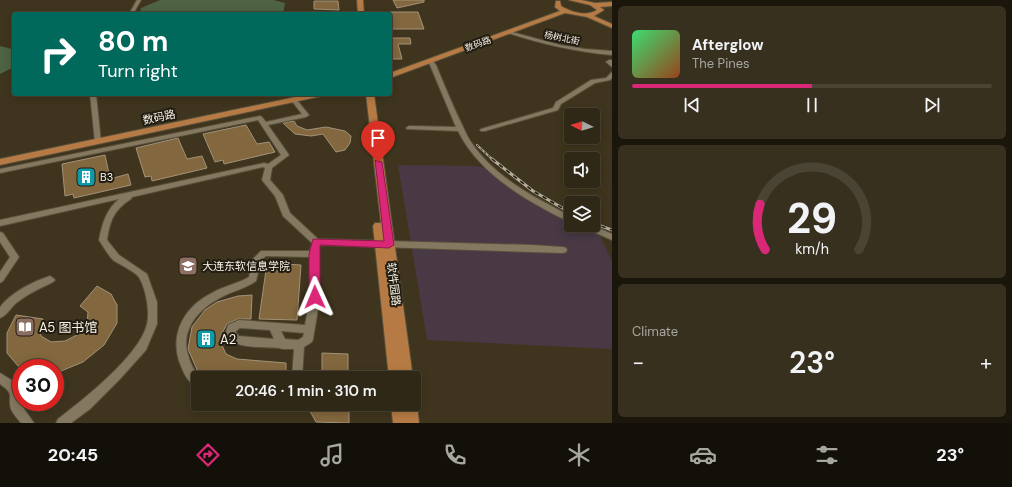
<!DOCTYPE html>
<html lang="en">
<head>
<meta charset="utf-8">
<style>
  :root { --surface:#2f2816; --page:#37301f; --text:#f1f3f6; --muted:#a7a6a1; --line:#4a4435; --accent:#db2777 }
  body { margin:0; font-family:"DM Sans","Noto Sans SC",sans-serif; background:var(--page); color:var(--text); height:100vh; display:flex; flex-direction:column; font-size:15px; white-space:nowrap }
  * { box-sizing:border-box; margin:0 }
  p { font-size:13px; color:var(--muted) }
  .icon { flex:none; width:22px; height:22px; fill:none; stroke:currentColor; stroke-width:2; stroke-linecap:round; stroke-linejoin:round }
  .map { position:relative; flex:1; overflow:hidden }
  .side { display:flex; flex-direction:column; gap:6px; padding:6px; background:#1a160c; width:400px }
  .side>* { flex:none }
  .banner { position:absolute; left:12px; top:12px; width:380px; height:84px; border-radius:4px; box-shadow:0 2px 10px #0003,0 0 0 1px var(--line); background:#00695c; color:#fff; overflow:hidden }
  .needle { width:26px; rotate:275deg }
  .controls { position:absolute; left:564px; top:108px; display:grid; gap:8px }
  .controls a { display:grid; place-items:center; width:36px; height:36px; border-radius:4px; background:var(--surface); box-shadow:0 2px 10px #0003,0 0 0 1px var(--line); font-size:20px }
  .speed { position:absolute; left:12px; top:359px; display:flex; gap:8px; font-size:20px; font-weight:700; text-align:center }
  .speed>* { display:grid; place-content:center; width:52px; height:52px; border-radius:50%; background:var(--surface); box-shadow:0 2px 10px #0003,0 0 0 1px var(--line); line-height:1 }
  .speed .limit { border:6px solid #d22; background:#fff; color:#111 }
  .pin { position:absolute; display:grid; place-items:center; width:34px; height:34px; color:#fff; margin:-41px -17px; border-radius:50% 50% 50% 0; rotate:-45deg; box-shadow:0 0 4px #0007 }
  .pin .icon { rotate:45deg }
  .me { position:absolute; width:44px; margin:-22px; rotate:359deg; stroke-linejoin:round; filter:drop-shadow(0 0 3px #0008) }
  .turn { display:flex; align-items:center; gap:14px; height:84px; padding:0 20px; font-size:18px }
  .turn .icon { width:52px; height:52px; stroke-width:2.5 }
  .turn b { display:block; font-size:28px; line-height:34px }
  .big { font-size:30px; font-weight:600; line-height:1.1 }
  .side .card { flex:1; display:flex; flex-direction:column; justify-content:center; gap:6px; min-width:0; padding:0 14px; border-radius:6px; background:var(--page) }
  .side .dial { align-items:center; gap:0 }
  .dial svg { height:104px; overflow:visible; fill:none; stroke:var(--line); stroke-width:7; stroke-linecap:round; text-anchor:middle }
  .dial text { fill:var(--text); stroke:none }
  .song { display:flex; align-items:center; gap:12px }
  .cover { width:48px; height:48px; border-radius:6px; background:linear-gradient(135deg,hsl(140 70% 55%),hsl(20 70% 35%)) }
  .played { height:4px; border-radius:2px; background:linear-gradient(90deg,var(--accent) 50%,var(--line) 50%) }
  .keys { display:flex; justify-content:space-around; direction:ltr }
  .heat { display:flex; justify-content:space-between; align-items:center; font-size:22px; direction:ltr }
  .trip { position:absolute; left:191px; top:371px; width:230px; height:40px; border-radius:4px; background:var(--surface); box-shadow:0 2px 10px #0003,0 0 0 1px var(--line); font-weight:600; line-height:40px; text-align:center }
  .tab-bar { display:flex; height:64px; justify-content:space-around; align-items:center; background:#131009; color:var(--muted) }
  .tab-bar .icon { width:28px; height:28px }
  .tab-bar .active { color:var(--accent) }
  .tab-bar b { font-size:18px; color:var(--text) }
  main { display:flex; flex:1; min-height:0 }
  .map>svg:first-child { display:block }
  .industrial { fill:#483945 }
  .green { fill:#4e6343 }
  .building { fill:#83673e; stroke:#a3927a }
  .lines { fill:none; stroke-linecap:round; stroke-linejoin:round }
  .minor-casing { stroke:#59503c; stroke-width:2 }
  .major-casing { stroke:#59503c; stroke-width:2 }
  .minor { fill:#847960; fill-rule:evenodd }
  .major { fill:#b67b44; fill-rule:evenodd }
  .rail-far1-casing { stroke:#b3ac9a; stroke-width:2 }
  .rail-casing { stroke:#b3ac9a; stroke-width:3 }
  .rail-far1 { stroke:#221d13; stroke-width:1; stroke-dasharray:2.5; stroke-linecap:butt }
  .rail { stroke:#221d13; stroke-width:1.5; stroke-dasharray:4.5; stroke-linecap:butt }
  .route { fill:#db2777; stroke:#8e194d }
  .labels { text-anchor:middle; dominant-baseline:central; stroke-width:4; stroke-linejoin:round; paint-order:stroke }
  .far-street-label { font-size:9px; fill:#f9f3e5; stroke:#221d13 }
  .street-label { font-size:11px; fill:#f9f3e5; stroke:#221d13 }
  .poi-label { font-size:11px; fill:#f9f3e5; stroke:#221d13; text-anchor:start }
  .near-poi-label { font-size:13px; fill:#f9f3e5; stroke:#221d13; text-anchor:start }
</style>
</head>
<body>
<main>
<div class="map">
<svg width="612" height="423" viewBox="0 0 612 423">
  <rect width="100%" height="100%" fill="#3f351e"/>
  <path class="industrial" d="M398,165L476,166L485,168L536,205L571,221V225H580L599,234L612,261V349L427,340Z"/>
  <path class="green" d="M160,0H274L285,3L283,14H140L141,8Z
    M0,46L12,49L14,67L0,74Z"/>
  <path class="building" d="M393,0H424V2L397,8Z
    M314,1H338L339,10L314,9Z
    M390,12H418L424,29H390Z
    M390,38H410L411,44H398L402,59H390Z
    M294,121L297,126L307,130L326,127L345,131L351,136L350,143L345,150L336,152L323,134L311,136L295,134L283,123Z
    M246,125L257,144L269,142L275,152L224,164L223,160L215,162L203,134Z
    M178,138L187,159L202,156L207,168L152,181L151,176L145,177L136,148Z
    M105,155L110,179L128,174L131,185L74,198L73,194L65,196L62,164Z
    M267,263L301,265L297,320L259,319Z
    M97,286L111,294L117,305V323L104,345L83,362L61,371H55V368L18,366L7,353V333L16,315L43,319L40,330L41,336L51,342L65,341L77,335L87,324L88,312L80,306Z
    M252,295L251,319H238L227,324L221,335V343L226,354L237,359L286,363V378H208L198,372L188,349L192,327L205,310L217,302L238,296Z
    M322,353L348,354V378H322Z
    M306,404H349V423L316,422Z"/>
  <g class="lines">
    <defs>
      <path id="minor" d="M137,0H141L133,14H129Z
        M508,31L560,45L585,49L612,51V55C576,52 542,44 508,33Z
        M428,60H432L436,65C445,87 454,109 464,129C466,133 468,138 471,142C494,177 535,198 571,216V222C562,219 554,214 546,210C511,191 476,167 458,131L407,129L406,128L409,126L456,127L430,65L427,61Z
        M609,60H612V67L606,62Z
        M612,72V78L610,80L595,83L561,104L558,110L485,131H481L480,130L481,129L553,108L556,102L591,80L606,78Z
        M90,94H96L101,142L98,144L95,142Z
        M294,98L296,99L309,115L306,117L268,125L289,155L272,168L270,180L283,195L290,213L318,239L532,245L563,247L566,248L567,250L566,252L563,253L320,245L318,254L320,297L313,339L312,342L304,347L302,378H292L294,349H283L279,348C265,347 232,349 225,335L228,325L239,320L305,325L310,297V257L266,256L261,260L256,281C245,289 232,291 220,298C200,308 182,328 187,351C190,362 193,371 201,378H198V387C187,383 183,371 179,361C170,331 186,306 212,293C224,286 237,284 249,277L253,259L261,251H310L312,243L283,216L275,196L262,180L265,168L263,167L132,197L131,199C114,210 110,220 107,240L119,255L147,274L157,302V324L146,350L120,379L90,409L71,423H56L58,419C83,400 140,355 147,324C150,312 146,290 140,279C137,272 120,265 113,260C108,255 103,246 99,240C102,224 106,210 119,199L0,226V220L264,163L268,164L281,155L258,120L0,173V169L260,116L262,117L266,122L302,114L291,100ZM240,328L270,330L274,339L239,336L236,333V331ZM281,331L304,333L303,337L298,340L285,339Z
        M581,225H592L612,234V240L582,227Z
        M0,232L3,233L19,257L3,281L0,283V272L10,257L0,242Z
        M50,276L53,278L55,280L53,282C41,288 29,293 19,301C12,305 7,316 0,318V307C12,292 32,282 50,276Z
        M0,373L13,381L18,386L21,393L22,406L34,423H21C18,419 13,414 11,409C7,396 16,395 0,384Z"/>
      <path id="major" d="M357,0H363L364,14H358Z
        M569,0H581L595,3L612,2V6L600,7L604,10L594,16L612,24V28L587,17L565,13L390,78V73L560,11L555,7L556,1H560L561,6C571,12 586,17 597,10L590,5Z
        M310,94H326L322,96L0,165V159Z
        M366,94H374L413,378H389L373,226L375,223H381Z
        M414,399L417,404L419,423H393L391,404H414Z"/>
    </defs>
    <use href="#minor" class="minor-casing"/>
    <use href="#major" class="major-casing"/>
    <use href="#minor" class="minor"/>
    <use href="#major" class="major"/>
    <defs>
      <path id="rail-far1" d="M477,145L493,160"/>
      <path id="rail" d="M492,159L533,191L571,213
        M593,223L612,230"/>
    </defs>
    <use href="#rail-far1" class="rail-far1-casing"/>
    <use href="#rail" class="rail-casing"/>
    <use href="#rail-far1" class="rail-far1"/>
    <use href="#rail" class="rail"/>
  </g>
  <path class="route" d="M375,160L382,162L394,245L389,248L320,245V297L315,302L311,300L309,297V254L313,239L384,241Z"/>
  <defs>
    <symbol id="building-square" viewBox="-11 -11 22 22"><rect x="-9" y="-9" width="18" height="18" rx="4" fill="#0f9aa8" stroke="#221d13"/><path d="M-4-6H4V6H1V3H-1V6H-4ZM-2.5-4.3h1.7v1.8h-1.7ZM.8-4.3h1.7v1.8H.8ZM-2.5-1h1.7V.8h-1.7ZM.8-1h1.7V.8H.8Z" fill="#fff"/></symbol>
    <symbol id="university-square" viewBox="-11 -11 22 22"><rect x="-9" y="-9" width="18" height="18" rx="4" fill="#8d6e63" stroke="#221d13"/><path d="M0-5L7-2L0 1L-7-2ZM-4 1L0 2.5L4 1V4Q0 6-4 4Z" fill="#fff"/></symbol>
    <symbol id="library-square" viewBox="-11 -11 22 22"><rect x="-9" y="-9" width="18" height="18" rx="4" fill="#8d6e63" stroke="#221d13"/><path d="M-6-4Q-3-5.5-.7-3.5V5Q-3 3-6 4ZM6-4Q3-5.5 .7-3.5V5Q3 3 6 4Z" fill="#fff"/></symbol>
  </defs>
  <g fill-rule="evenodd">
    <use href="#building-square" x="75" y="166" width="22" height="22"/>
    <use href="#university-square" x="177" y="255" width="22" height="22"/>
    <use href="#library-square" x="14" y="316" width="22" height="22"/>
    <use href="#building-square" x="195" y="328" width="22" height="22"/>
  </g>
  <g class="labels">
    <g class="far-street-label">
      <text transform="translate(562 38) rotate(11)">杨树北街</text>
      <text transform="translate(478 44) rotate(-20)">数码路</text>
    </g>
    <g class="street-label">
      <text transform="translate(159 117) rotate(-12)">数码路</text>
      <text transform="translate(394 284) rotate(83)">软件园路</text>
    </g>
    <g class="poi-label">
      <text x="100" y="177">B3</text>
      <text x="202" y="266">大连东软信息学院</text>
    </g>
    <g class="near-poi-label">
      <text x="39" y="327">A5 图书馆</text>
      <text x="220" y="339">A2</text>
    </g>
  </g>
</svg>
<div class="controls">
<a><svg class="needle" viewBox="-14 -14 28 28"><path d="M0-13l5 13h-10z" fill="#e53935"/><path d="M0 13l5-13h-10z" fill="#a7a6a1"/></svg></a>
<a><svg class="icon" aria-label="sound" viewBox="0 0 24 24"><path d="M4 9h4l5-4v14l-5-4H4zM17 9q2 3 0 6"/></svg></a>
<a><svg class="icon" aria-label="layers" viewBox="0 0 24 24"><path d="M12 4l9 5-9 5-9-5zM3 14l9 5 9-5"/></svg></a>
</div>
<div class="speed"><div class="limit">30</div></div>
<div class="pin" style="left:378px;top:162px;background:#d93025"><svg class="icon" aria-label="arrive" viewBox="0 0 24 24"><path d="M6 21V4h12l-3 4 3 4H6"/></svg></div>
<svg class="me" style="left:315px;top:297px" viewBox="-20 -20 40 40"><path d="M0-17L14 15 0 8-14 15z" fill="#db2777" stroke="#fff" stroke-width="4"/></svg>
<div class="trip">20:46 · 1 min · 310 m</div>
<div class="banner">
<div class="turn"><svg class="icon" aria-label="right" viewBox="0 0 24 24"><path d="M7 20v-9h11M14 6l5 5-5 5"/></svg><div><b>80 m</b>Turn right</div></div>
</div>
</div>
<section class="side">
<div class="card">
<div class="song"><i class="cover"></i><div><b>Afterglow</b><p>The Pines</p></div></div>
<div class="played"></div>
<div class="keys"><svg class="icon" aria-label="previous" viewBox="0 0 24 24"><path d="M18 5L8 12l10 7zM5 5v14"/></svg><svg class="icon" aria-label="pause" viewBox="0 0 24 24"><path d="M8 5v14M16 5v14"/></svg><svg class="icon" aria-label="next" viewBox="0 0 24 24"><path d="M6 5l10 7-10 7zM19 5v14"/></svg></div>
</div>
<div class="card dial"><svg viewBox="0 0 100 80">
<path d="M14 69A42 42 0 1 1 86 69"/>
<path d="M14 69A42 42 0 0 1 10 34" stroke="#db2777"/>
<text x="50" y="56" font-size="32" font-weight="700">29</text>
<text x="50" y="72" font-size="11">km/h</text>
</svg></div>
<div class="card"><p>Climate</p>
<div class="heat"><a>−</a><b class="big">23°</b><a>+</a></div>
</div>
</section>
</main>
<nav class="tab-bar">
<b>20:45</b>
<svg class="icon active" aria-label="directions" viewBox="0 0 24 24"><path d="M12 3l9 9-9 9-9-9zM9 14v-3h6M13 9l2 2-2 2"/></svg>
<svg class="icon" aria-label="music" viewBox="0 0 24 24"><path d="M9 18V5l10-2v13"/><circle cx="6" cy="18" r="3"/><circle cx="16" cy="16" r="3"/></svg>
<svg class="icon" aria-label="phone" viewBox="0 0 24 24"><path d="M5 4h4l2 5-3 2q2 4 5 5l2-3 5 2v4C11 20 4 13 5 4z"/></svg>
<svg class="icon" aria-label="climate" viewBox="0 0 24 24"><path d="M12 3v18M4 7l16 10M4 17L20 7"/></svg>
<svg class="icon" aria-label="car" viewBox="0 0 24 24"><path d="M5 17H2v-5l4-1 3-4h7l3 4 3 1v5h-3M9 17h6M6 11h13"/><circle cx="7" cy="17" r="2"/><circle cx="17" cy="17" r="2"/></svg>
<svg class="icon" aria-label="filters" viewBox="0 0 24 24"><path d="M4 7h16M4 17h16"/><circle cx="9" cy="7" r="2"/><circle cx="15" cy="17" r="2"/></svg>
<b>23°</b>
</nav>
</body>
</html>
